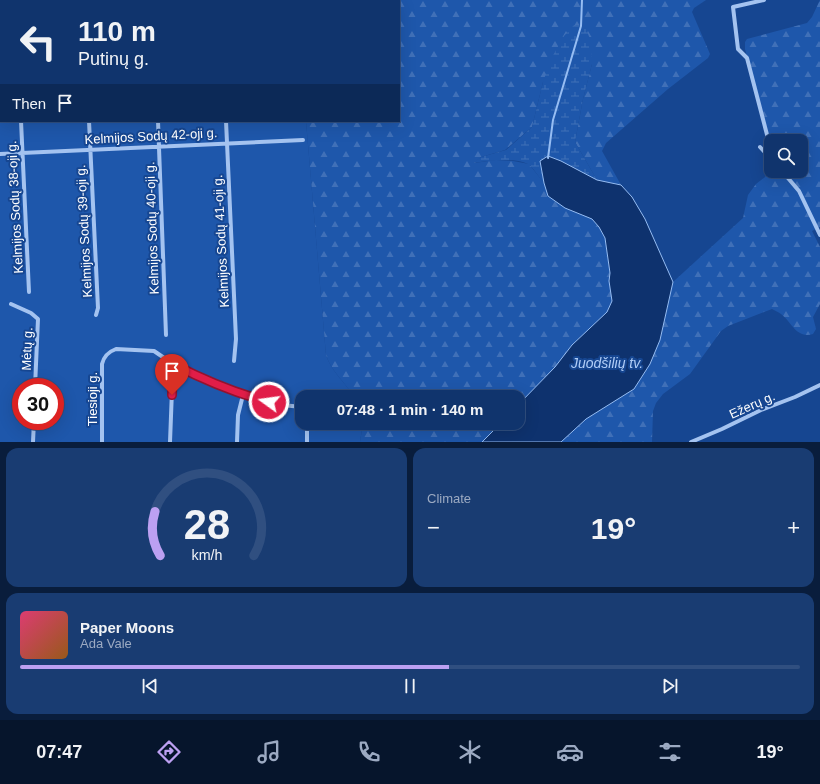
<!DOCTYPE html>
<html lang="en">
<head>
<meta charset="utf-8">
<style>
  :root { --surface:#10346d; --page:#193c72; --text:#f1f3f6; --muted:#9caac2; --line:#304f80; --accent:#bca0f2 }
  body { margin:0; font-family:Helvetica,sans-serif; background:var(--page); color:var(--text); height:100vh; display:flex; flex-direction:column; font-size:15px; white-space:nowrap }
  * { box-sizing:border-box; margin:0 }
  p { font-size:13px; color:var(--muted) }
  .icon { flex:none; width:22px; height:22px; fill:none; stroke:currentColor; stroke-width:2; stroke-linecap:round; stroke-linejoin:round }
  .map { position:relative; height:442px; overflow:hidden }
  .sheet { display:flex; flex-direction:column; gap:6px; padding:6px; background:#091d3c; flex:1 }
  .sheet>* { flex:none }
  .hud { position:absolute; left:0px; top:0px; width:400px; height:122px; box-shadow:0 4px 16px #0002,0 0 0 1px var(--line); background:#10346d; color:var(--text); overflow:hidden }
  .tools { position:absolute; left:764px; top:134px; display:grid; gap:8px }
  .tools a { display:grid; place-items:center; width:44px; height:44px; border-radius:8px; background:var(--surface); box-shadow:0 4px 16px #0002,0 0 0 1px var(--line); font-size:20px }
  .speed { position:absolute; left:12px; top:378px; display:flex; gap:8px; font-size:20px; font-weight:700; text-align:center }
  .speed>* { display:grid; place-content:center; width:52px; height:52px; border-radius:50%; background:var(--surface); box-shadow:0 4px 16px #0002,0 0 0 1px var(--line); line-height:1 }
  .speed .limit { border:6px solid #d22; background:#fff; color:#111 }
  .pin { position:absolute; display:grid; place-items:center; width:34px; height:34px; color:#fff; margin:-41px -17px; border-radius:50% 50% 50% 0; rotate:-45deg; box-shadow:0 0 4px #0007 }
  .pin .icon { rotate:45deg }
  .me { position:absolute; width:44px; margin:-22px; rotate:284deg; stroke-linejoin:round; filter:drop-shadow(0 0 3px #0008) }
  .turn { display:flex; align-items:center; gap:14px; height:84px; padding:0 12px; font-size:18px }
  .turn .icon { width:52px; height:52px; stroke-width:2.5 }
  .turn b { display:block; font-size:28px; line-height:34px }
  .then { display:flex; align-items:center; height:38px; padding:0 12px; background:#0003; gap:8px; font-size:15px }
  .big { font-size:30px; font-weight:700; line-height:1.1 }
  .sheet .card { flex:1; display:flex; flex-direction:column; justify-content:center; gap:6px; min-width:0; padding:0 14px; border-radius:12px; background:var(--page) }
  .sheet .dial { align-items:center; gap:0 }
  .dial svg { height:104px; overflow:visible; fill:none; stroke:var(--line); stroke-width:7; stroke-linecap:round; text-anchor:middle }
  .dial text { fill:var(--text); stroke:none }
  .song { display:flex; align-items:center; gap:12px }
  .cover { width:48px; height:48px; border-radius:6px; background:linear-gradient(135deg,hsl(340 70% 55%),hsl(30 70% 35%)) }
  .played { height:4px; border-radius:2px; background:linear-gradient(90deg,var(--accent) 55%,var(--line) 55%) }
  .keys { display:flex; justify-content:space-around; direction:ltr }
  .heat { display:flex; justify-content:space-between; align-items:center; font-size:22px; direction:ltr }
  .sheet .tiles { flex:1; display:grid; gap:6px; grid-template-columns:1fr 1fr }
  .card:last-child { grid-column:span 2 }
  .trip { position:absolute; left:295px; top:390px; width:230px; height:40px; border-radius:12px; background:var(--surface); box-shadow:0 4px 16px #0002,0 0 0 1px var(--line); font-weight:700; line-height:40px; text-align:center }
  .menu { display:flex; height:64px; justify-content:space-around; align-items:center; background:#06152c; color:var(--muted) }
  .menu .icon { width:28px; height:28px }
  .menu .current { color:var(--accent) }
  .menu b { font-size:18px; color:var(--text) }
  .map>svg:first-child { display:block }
  .green { fill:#1e57ab; fill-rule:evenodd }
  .forest { fill:url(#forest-firs) }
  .wetland { fill:url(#wetland-marsh) }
  .water { fill:#0e326e; stroke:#96bdf3 }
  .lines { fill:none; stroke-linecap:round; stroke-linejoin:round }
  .stream { stroke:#96bdf3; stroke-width:2 }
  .minor { stroke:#a4c3f0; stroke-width:4 }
  .route-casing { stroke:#92132f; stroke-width:10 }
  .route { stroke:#e11d48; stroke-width:7 }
  .labels { text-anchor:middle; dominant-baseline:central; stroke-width:4; stroke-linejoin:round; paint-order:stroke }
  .street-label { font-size:13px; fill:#fff; stroke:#164691 }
  .water-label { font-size:14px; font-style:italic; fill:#b0cdf7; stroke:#164691 }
</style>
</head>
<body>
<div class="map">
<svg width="820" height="442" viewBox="0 0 820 442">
  <defs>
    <pattern id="forest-firs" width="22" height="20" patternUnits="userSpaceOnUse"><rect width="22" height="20" fill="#1e57ab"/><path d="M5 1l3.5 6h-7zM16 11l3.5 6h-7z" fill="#4070b8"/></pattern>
    <pattern id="wetland-marsh" width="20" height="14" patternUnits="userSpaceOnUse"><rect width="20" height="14" fill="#1e57ab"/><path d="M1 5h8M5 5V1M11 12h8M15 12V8" fill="none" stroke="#4070b8"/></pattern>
  </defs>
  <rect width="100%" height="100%" fill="#164691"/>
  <path class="green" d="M0,0L228,1H1V121H306L326,355C331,371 345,382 354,397H302V423H363L360,442H0ZM21,387H55V421H21Z"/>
  <path class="forest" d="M226,0H706L694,8L692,12L710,54L708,58L668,89L606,143L602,151L621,185L597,180L575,142L583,99L592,64L543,82L532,127L505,150L481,157L474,163L496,160L513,161L529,164L544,183L548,196L592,219L599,227L605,239L610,273L609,281L612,301L607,312L572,345L555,367L518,405V397H354C345,382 331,371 326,355L306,121H399V1Z
    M820,0V227L812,231L820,247V304L813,317L816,329L813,334C796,339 792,322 781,314C779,312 775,311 772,309L728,326L721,331L690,374L663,394L656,403L653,411L652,442H561L586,419L634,389L650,364L660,340L673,282L743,218L748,195L756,184L769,174L771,170L801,171V141H771V143L745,49V42L747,39L807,23L812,17Z
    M363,423H501L482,442H360Z"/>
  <path class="wetland" d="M574,25L585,26L590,39L592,64L583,99L575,142L597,180L561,161L548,156L540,161L544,183C540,179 532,166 528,164C514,157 488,161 473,163L481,157L506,150L532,127L543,82L551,59L564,36Z"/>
  <path class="water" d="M548,156L561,161L597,180L621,185L632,197L645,219L673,282L660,340L650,364L634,389L586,419L561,442H482L501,423H518V405L555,367L572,345L607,312L612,301L609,281L610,273L605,238L599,227L592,219L565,208L548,196L544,183L540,161Z"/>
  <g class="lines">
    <path class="stream" d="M548,158L553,120L581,26L582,0"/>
    <path class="minor" d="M16,0V1
      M84,0V1
      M217,0L219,1
      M764,0L733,7L738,49L747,58L771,150
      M153,1V0
      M21,121L29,292
      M89,121L98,308L96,315
      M158,121L166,335
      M226,121L236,339L234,361
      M760,147L771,159
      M0,154L303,140
      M782,171L799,191L820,235
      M11,304L31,313L38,319L35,387
      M33,442L34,421
      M102,442V364C104,356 108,352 116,349L154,351L173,364L203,380L243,395L282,405L302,407
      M170,442L173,364
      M237,442L238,415L243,395
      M307,442V423
      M691,442L722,429L761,410L795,397L820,385"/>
  </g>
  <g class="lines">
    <defs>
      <path id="route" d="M172,395L173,364C204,380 235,393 269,402"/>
    </defs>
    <use href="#route" class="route-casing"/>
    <use href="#route" class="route"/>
  </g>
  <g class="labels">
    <g class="street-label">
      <text transform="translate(151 136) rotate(-3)">Kelmijos Sodų 42-oji g.</text>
      <text transform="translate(15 207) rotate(-93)">Kelmijos Sodų 38-oji g.</text>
      <text transform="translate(152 228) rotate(-92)">Kelmijos Sodų 40-oji g.</text>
      <text transform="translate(84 231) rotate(-93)">Kelmijos Sodų 39-oji g.</text>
      <text transform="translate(221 241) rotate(-93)">Kelmijos Sodų 41-oji g.</text>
      <text transform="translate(27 349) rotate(-88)">Mėtų g.</text>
      <text transform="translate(92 399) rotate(-90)">Tiesioji g.</text>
      <text transform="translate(752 405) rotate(-24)">Ežerų g.</text>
    </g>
    <g class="water-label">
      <text x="607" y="363">Juodšilių tv.</text>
    </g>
  </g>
</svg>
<div class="tools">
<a><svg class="icon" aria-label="search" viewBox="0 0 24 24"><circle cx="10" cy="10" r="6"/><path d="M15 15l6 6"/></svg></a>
</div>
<div class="speed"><div class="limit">30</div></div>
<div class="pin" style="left:172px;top:395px;background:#d93025"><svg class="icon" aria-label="arrive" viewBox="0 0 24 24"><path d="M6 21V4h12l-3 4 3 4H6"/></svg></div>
<svg class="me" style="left:269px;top:402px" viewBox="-20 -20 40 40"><circle r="17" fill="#e11d48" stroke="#fff" stroke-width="3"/><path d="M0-11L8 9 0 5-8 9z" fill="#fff"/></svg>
<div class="trip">07:48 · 1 min · 140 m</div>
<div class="hud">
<div class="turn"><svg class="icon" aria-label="left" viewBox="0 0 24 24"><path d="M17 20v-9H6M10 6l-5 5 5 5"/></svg><div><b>110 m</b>Putinų g.</div></div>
<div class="then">Then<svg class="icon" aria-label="arrive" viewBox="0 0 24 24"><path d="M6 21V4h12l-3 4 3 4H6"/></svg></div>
</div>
</div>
<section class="sheet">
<div class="tiles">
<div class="card dial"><svg viewBox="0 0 100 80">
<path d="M14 69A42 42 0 1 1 86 69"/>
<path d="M14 69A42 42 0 0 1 10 35" stroke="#bca0f2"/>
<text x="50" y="56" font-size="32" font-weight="700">28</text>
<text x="50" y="72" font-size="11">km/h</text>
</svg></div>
<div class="card"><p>Climate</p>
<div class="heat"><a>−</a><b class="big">19°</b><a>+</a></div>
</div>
<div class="card">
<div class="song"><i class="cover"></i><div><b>Paper Moons</b><p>Ada Vale</p></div></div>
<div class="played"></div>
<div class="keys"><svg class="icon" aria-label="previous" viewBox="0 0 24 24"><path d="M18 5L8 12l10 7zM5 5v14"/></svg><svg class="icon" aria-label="pause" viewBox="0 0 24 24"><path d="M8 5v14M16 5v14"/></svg><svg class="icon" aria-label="next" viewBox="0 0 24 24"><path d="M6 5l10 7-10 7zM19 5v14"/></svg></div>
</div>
</div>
</section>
<nav class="menu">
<b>07:47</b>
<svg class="icon current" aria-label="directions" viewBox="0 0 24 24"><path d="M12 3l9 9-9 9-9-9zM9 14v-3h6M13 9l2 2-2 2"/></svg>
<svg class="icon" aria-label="music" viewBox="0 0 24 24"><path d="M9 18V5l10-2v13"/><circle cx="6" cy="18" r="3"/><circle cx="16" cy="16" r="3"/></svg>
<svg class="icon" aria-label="phone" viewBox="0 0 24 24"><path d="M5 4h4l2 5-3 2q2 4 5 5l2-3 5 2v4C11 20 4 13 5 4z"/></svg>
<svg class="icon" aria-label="climate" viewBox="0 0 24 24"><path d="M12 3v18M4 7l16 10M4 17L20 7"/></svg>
<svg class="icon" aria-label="car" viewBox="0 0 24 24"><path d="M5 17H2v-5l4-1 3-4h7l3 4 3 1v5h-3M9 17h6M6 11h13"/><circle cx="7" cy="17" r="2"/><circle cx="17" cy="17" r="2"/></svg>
<svg class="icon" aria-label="filters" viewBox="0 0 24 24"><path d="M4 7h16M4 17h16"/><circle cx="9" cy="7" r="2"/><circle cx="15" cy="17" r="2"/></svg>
<b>19°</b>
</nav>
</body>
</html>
